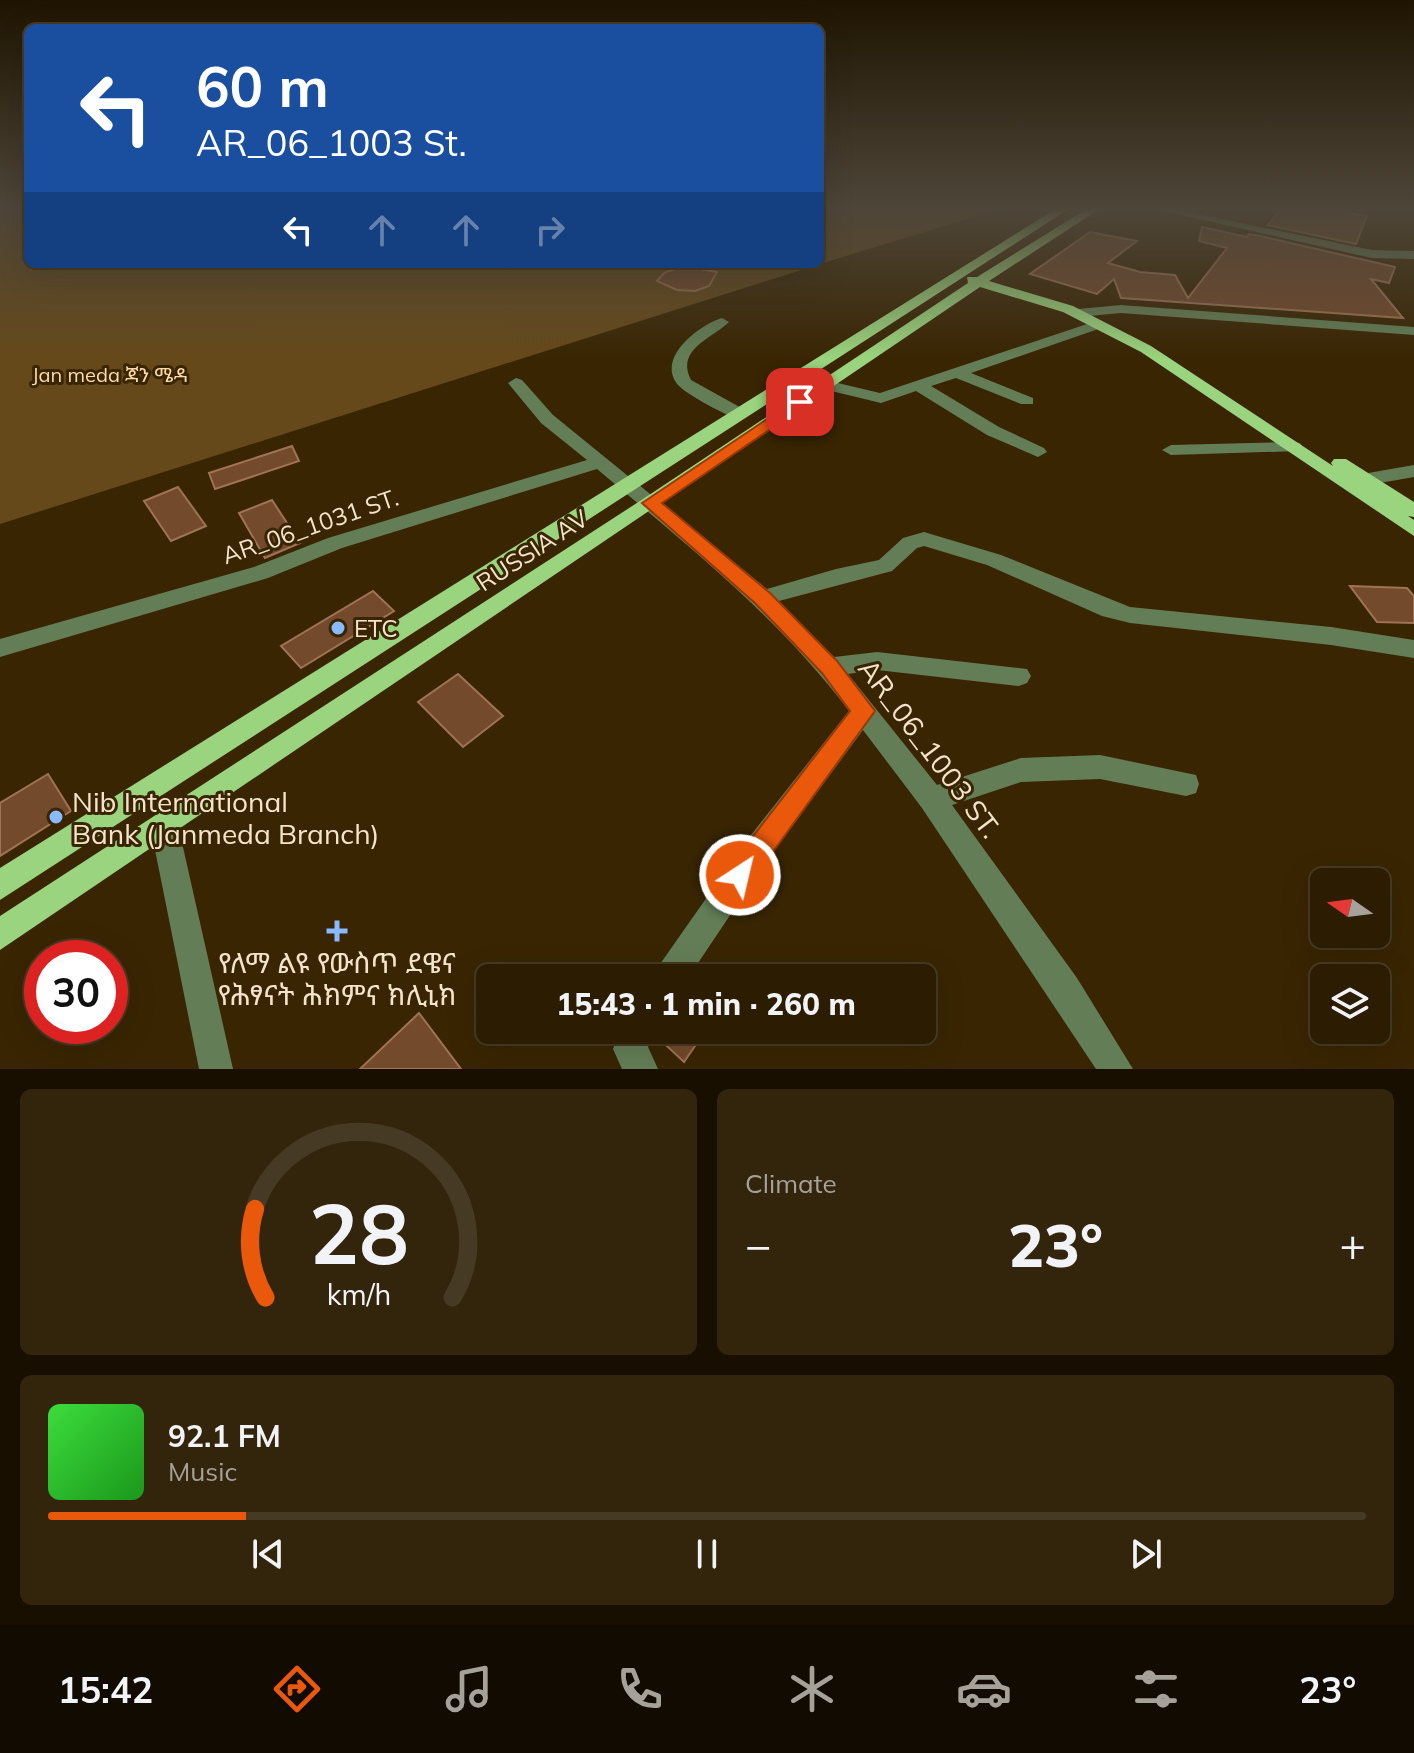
<!DOCTYPE html>
<html lang="en">
<head>
<meta charset="utf-8">
<style>
  :root { --surface:#2b1c02; --page:#33250c; --text:#f1f3f6; --muted:#a6a199; --line:#473a24; --accent:#ea580c }
  body { margin:0; font-family:Mulish,"Noto Sans Ethiopic",sans-serif; background:var(--page); color:var(--text); height:100vh; display:flex; flex-direction:column; font-size:30px; white-space:nowrap }
  * { box-sizing:border-box; margin:0 }
  p { font-size:26px; color:var(--muted) }
  .icon { flex:none; width:44px; height:44px; fill:none; stroke:currentColor; stroke-width:2; stroke-linecap:round; stroke-linejoin:round }
  .map { position:relative; height:1069px; overflow:hidden }
  .panel { display:flex; flex-direction:column; gap:20px; padding:20px; background:#180f01; flex:1 }
  .panel>* { flex:none }
  .hud { position:absolute; left:24px; top:24px; width:800px; height:244px; border-radius:12px; box-shadow:0 8px 32px #0002,0 0 0 2px var(--line); background:#1a4fa0; color:#fff; overflow:hidden }
  .needle { width:52px; rotate:284deg }
  .controls { position:absolute; left:1310px; top:868px; display:grid; gap:16px }
  .controls a { display:grid; place-items:center; width:80px; height:80px; border-radius:12px; background:var(--surface); box-shadow:0 8px 32px #0002,0 0 0 2px var(--line); font-size:40px }
  .speed { position:absolute; left:24px; top:940px; display:flex; gap:16px; font-size:40px; font-weight:700; text-align:center }
  .speed>* { display:grid; place-content:center; width:104px; height:104px; border-radius:50%; background:var(--surface); box-shadow:0 8px 32px #0002,0 0 0 2px var(--line); line-height:1 }
  .speed .limit { border:12px solid #d22; background:#fff; color:#111 }
  .pin { position:absolute; display:grid; place-items:center; width:68px; height:68px; color:#fff; margin:-34px; border-radius:16px; box-shadow:0 4px 12px #0006 }
  .me { position:absolute; width:88px; margin:-44px; rotate:35deg; stroke-linejoin:round; filter:drop-shadow(0 0 6px #0008) }
  .turn { display:flex; align-items:center; gap:28px; height:168px; padding:0 40px; font-size:36px }
  .turn .icon { width:104px; height:104px; stroke-width:2.5 }
  .turn b { display:block; font-size:56px; line-height:68px }
  .lanes { display:flex; align-items:center; height:76px; padding:0 40px; background:#0003; justify-content:center; gap:40px; direction:ltr }
  .lanes .off { opacity:.35 }
  .big { font-size:60px; font-weight:800; line-height:1.1 }
  .panel .card { flex:1; display:flex; flex-direction:column; justify-content:center; gap:12px; min-width:0; padding:0 28px; border-radius:12px; background:var(--page) }
  .panel .dial { align-items:center; gap:0 }
  .dial svg { height:208px; overflow:visible; fill:none; stroke:var(--line); stroke-width:7; stroke-linecap:round; text-anchor:middle }
  .dial text { fill:var(--text); stroke:none }
  .song { display:flex; align-items:center; gap:24px }
  .cover { width:96px; height:96px; border-radius:12px; background:linear-gradient(135deg,hsl(120 70% 55%),hsl(120 70% 35%)) }
  .played { height:8px; border-radius:4px; background:linear-gradient(90deg,var(--accent) 15%,var(--line) 15%) }
  .keys { display:flex; justify-content:space-around; direction:ltr }
  .heat { display:flex; justify-content:space-between; align-items:center; font-size:44px; direction:ltr }
  .panel .tiles { flex:1; display:grid; gap:20px; grid-template-columns:1fr 1fr }
  .card:last-child { grid-column:span 2 }
  .trip { position:absolute; left:476px; top:964px; width:460px; height:80px; border-radius:12px; background:var(--surface); box-shadow:0 8px 32px #0002,0 0 0 2px var(--line); font-weight:800; line-height:80px; text-align:center }
  .tab-bar { display:flex; height:128px; justify-content:space-around; align-items:center; background:#110b01; color:var(--muted) }
  .tab-bar .icon { width:56px; height:56px }
  .tab-bar .on { color:var(--accent) }
  .tab-bar b { font-size:36px; color:var(--text) }
  .map>svg:first-child { display:block }
  .green { fill:#66491a }
  .building { fill:#734a2c; stroke:#9f7354; stroke-width:2 }
  .lines { fill:none; stroke-linecap:round; stroke-linejoin:round }
  .minor { fill:#637e56; fill-rule:evenodd }
  .major { fill:#9ad47e; fill-rule:evenodd }
  .route { fill:#ea580c; stroke:#983908; stroke-width:2 }
  .poi-dot { fill:#89bafc; stroke:#392502; stroke-width:3 }
  .labels { text-anchor:middle; dominant-baseline:central; stroke-width:6; stroke-linejoin:round; paint-order:stroke }
  .far-park-label { font-size:20px; fill:#fddaaa; stroke:#392502 }
  .street-label { font-size:24px; fill:#f5e4cd; stroke:#392502 }
  .poi-label { font-size:24px; fill:#f5e4cd; stroke:#392502; text-anchor:start }
  .near-street-label { font-size:28px; fill:#f5e4cd; stroke:#392502 }
  .near-poi-label { font-size:28px; fill:#f5e4cd; stroke:#392502; text-anchor:start }
</style>
</head>
<body>
<div class="map">
<svg width="1414" height="1069" viewBox="0 0 1414 1069">
  <rect width="100%" height="100%" fill="#392502"/>
  <path class="green" d="M0,210H28V264H820L0,524Z
    M820,210H996L820,264Z"/>
  <path class="building" d="M1280,210H1333L1367,216L1356,244L1268,225Z
    M1202,227L1247,237L1249,234L1260,236L1395,267L1389,283L1371,279L1403,318L1121,298L1114,279L1097,294L1030,274L1090,232L1137,241L1108,263L1140,272L1175,275L1188,298L1227,248L1199,241Z
    M677,268H695L717,272L709,286L695,291L677,290L657,281L664,273Z
    M292,446L299,461L215,489L209,473Z
    M178,487L206,526L171,541L144,501Z
    M272,500L300,543L265,558L239,513Z
    M1350,586L1407,588L1414,596V623L1377,622Z
    M373,591L394,611L301,668L281,646Z
    M458,674L503,716L463,747L418,702Z
    M48,774L71,811L0,856V803Z
    M419,1013L461,1069H360Z
    M657,1030H706L684,1062L655,1035Z"/>
  <g class="lines">
    <path class="minor" d="M1159,210H1178L1372,250L1414,251V259L1372,258Z
      M1121,305L1414,327V335L1121,313L1078,317L1071,313L1078,309Z
      M722,318L729,322C713,338 675,349 691,380L745,410L747,414L739,419C726,416 688,395 679,386C654,359 699,325 722,318Z
      M1099,320L1106,324L1104,327L971,373L1033,398V404H1021L956,378L931,386L999,427L1044,448L1047,452L1038,457L987,435L916,391L881,403L819,388L817,385L825,380L880,393Z
      M516,378L522,380L553,415L767,589L836,569L879,560L903,538L924,532L1001,555L1130,607L1331,627L1414,640V658L1331,645L1130,623L1102,616L987,565L924,546L917,548L892,571L779,601L834,657L877,652L1027,669L1031,676L1027,683L1019,686L877,670L848,674L937,785L1021,758L1100,755L1196,775L1199,784L1196,793L1186,796L1100,779L1021,782L952,805L1077,978L1133,1069H1096L922,808L863,730L767,860L688,978H653L658,967L747,840L849,711C777,616 687,545 597,469L342,548L268,578L0,657V639L254,567L328,538L587,460L541,423L508,383Z
      M1294,442L1300,443L1303,447L1300,451L1171,455L1162,450L1171,445Z
      M1414,465V477L1351,488L1342,482L1351,476Z
      M164,812L174,816L178,825L233,1069H199L150,825L154,816Z
      M620,1030H654L648,1047L658,1069H622L613,1049Z"/>
    <path class="major" d="M1054,210H1067L0,900V868Z
      M1085,210H1098L989,281L1073,306L1151,346L1333,466L1331,463L1334,459H1346L1414,502V517L1408,516L1414,520V536L1141,352L1063,312L980,287L0,950V916L643,499L968,283L967,277H977Z"/>
  </g>
  <linearGradient id="sky" x2="0" y2="1"><stop stop-color="#1f1401"/><stop offset="0.58" stop-color="#4e4639"/><stop offset="1" stop-color="#4e4639" stop-opacity="0"/></linearGradient>
  <rect width="1414" height="359" fill="url(#sky)"/>
  <path class="route" d="M800,397L806,399V405L662,503L770,593L837,661L875,711L749,885L740,889L730,885L726,875L730,866L850,711L822,673L756,604L642,503Z"/>
  <g class="poi-dot">
    <circle cx="338" cy="628" r="8"/>
    <circle cx="56" cy="817" r="8"/>
    <path d="M333 919h8v8h8v8h-8v8h-8v-8h-8v-8h8z"/>
  </g>
  <g class="labels">
    <g class="far-park-label">
      <text x="110" y="374">Jan meda ጃን ሜዳ</text>
    </g>
    <g class="street-label">
      <text transform="translate(310 526) rotate(-19)">AR_06_1031 ST.</text>
      <text transform="translate(532 550) rotate(-33)">RUSSIA AV</text>
    </g>
    <g class="poi-label">
      <text x="354" y="628">ETC</text>
    </g>
    <g class="near-street-label">
      <text transform="translate(930 748) rotate(53)">AR_06_1003 ST.</text>
    </g>
    <g class="near-poi-label">
      <text x="72" y="801">Nib International<tspan x="72" dy="32">Bank (Janmeda Branch)</tspan></text>
      <text x="337" y="962" text-anchor="middle">የለማ ልዩ የውስጥ ደዌና<tspan x="337" dy="32">የሕፃናት ሕክምና ክሊኒክ</tspan></text>
    </g>
  </g>
</svg>
<div class="controls">
<a><svg class="needle" viewBox="-14 -14 28 28"><path d="M0-13l5 13h-10z" fill="#e53935"/><path d="M0 13l5-13h-10z" fill="#a6a199"/></svg></a>
<a><svg class="icon" aria-label="layers" viewBox="0 0 24 24"><path d="M12 4l9 5-9 5-9-5zM3 14l9 5 9-5"/></svg></a>
</div>
<div class="speed"><div class="limit">30</div></div>
<div class="pin" style="left:800px;top:402px;background:#d93025"><svg class="icon" aria-label="arrive" viewBox="0 0 24 24"><path d="M6 21V4h12l-3 4 3 4H6"/></svg></div>
<svg class="me" style="left:740px;top:875px" viewBox="-20 -20 40 40"><circle r="17" fill="#ea580c" stroke="#fff" stroke-width="3"/><path d="M0-11L8 9 0 5-8 9z" fill="#fff"/></svg>
<div class="trip">15:43 · 1 min · 260 m</div>
<div class="hud">
<div class="turn"><svg class="icon" aria-label="left" viewBox="0 0 24 24"><path d="M17 20v-9H6M10 6l-5 5 5 5"/></svg><div><b>60 m</b>AR_06_1003 St.</div></div>
<div class="lanes"><svg class="icon" aria-label="left" viewBox="0 0 24 24"><path d="M17 20v-9H6M10 6l-5 5 5 5"/></svg><svg class="icon off" aria-label="ahead" viewBox="0 0 24 24"><path d="M12 20V5M6 11l6-6 6 6"/></svg><svg class="icon off" aria-label="ahead" viewBox="0 0 24 24"><path d="M12 20V5M6 11l6-6 6 6"/></svg><svg class="icon off" aria-label="right" viewBox="0 0 24 24"><path d="M7 20v-9h11M14 6l5 5-5 5"/></svg></div>
</div>
</div>
<section class="panel">
<div class="tiles">
<div class="card dial"><svg viewBox="0 0 100 80">
<path d="M14 69A42 42 0 1 1 86 69"/>
<path d="M14 69A42 42 0 0 1 10 35" stroke="#ea580c"/>
<text x="50" y="56" font-size="32" font-weight="700">28</text>
<text x="50" y="72" font-size="11">km/h</text>
</svg></div>
<div class="card"><p>Climate</p>
<div class="heat"><a>−</a><b class="big">23°</b><a>+</a></div>
</div>
<div class="card">
<div class="song"><i class="cover"></i><div><b>92.1 FM</b><p>Music</p></div></div>
<div class="played"></div>
<div class="keys"><svg class="icon" aria-label="previous" viewBox="0 0 24 24"><path d="M18 5L8 12l10 7zM5 5v14"/></svg><svg class="icon" aria-label="pause" viewBox="0 0 24 24"><path d="M8 5v14M16 5v14"/></svg><svg class="icon" aria-label="next" viewBox="0 0 24 24"><path d="M6 5l10 7-10 7zM19 5v14"/></svg></div>
</div>
</div>
</section>
<nav class="tab-bar">
<b>15:42</b>
<svg class="icon on" aria-label="directions" viewBox="0 0 24 24"><path d="M12 3l9 9-9 9-9-9zM9 14v-3h6M13 9l2 2-2 2"/></svg>
<svg class="icon" aria-label="music" viewBox="0 0 24 24"><path d="M9 18V5l10-2v13"/><circle cx="6" cy="18" r="3"/><circle cx="16" cy="16" r="3"/></svg>
<svg class="icon" aria-label="phone" viewBox="0 0 24 24"><path d="M5 4h4l2 5-3 2q2 4 5 5l2-3 5 2v4C11 20 4 13 5 4z"/></svg>
<svg class="icon" aria-label="climate" viewBox="0 0 24 24"><path d="M12 3v18M4 7l16 10M4 17L20 7"/></svg>
<svg class="icon" aria-label="car" viewBox="0 0 24 24"><path d="M5 17H2v-5l4-1 3-4h7l3 4 3 1v5h-3M9 17h6M6 11h13"/><circle cx="7" cy="17" r="2"/><circle cx="17" cy="17" r="2"/></svg>
<svg class="icon" aria-label="filters" viewBox="0 0 24 24"><path d="M4 7h16M4 17h16"/><circle cx="9" cy="7" r="2"/><circle cx="15" cy="17" r="2"/></svg>
<b>23°</b>
</nav>
</body>
</html>
